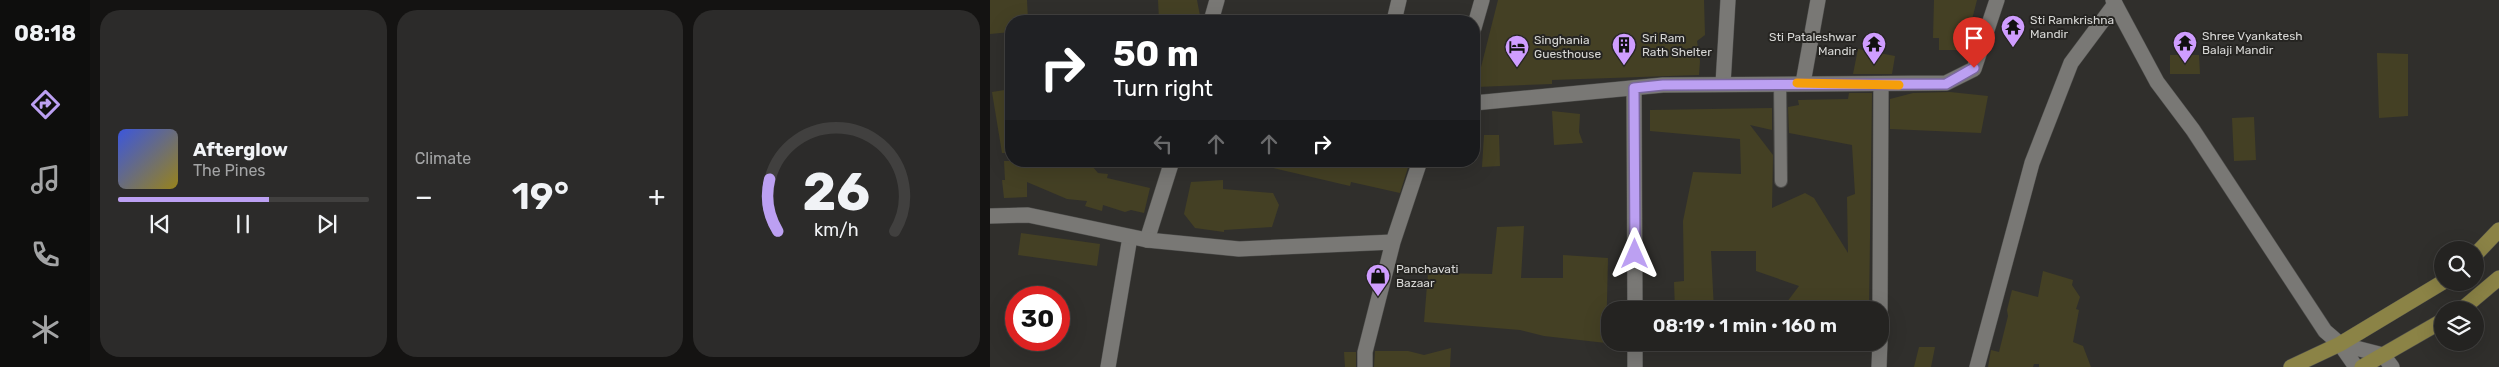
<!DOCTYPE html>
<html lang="en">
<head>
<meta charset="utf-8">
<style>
  :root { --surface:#242321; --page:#2c2b2a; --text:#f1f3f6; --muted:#a3a4a5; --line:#41403f; --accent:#bca0f2 }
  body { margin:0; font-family:Rubik,sans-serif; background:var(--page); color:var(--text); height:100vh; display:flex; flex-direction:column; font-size:19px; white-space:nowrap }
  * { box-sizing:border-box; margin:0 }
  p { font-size:16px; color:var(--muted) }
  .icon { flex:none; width:28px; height:28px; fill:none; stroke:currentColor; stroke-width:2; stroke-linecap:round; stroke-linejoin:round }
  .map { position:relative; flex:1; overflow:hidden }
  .side { display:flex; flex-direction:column; gap:10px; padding:10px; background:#141312; width:900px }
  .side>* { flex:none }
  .banner { position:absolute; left:15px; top:15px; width:475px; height:152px; border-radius:20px; box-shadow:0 5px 20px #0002,0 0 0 1px var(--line); background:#202124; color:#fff; overflow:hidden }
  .tools { position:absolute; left:1444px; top:241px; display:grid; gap:10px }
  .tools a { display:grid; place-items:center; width:50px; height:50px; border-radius:50%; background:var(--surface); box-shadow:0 5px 20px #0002,0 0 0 1px var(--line); font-size:25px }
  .speed { position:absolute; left:15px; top:286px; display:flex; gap:10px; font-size:25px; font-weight:700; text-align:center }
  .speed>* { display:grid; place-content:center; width:65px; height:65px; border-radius:50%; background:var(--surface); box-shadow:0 5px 20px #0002,0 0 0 1px var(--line); line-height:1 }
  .speed .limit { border:8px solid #d22; background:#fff; color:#111 }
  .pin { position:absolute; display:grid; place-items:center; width:42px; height:42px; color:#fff; margin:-51px -21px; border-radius:50% 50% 50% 0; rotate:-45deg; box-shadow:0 0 5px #0007 }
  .pin .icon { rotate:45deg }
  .me { position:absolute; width:55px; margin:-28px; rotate:0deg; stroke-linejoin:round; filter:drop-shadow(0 0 4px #0008) }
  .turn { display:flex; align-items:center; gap:18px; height:105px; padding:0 25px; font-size:22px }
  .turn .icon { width:65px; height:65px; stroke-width:2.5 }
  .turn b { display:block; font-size:35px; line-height:42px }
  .lanes { display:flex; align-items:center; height:48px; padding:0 25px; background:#0003; justify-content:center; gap:25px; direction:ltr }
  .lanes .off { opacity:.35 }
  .big { font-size:38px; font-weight:600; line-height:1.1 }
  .side .widget { flex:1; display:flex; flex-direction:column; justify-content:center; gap:8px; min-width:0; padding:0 18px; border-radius:20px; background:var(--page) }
  .side .dial { align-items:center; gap:0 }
  .dial svg { height:130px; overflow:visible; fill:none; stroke:var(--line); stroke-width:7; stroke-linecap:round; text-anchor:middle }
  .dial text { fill:var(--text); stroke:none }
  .song { display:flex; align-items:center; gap:15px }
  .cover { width:60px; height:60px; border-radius:8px; background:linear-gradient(135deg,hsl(230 70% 55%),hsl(50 70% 35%)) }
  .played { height:5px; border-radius:2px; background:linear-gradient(90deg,var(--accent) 60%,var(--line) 60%) }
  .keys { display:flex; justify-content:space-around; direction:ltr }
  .heat { display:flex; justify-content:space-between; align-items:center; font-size:28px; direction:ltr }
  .side .tiles { flex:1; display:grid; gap:10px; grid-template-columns:repeat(3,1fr) }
  .trip { position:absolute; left:611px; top:301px; width:288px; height:50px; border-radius:20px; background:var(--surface); box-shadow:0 5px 20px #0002,0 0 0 1px var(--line); font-weight:600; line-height:50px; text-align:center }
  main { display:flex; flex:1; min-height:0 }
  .tabs { display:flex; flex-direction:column; width:90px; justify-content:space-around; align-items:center; background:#0e0e0d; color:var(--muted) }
  .tabs .icon { width:35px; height:35px }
  .tabs .active { color:var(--accent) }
  .tabs b { font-size:22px; color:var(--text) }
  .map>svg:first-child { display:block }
  .building { fill:#444024 }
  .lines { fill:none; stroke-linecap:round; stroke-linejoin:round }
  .lane-casing { stroke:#4d4d4b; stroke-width:14 }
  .street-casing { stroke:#4d4d4b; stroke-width:16 }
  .secondary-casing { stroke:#4d4d4b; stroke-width:16 }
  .primary-casing { stroke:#4d4d4b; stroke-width:16 }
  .lane { stroke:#797875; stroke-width:12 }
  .street { stroke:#797875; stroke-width:15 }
  .secondary { stroke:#797875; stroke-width:15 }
  .primary { stroke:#8b8346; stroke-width:15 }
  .route-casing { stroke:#7a689d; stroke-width:12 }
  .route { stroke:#bca0f2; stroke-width:9 }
  .slow { stroke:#f59e0b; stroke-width:9 }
  .labels { text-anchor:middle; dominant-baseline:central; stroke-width:4; stroke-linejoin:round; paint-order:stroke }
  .poi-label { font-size:12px; fill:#d7d7d5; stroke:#262522; text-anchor:start }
</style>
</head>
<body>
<main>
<nav class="tabs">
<b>08:18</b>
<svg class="icon active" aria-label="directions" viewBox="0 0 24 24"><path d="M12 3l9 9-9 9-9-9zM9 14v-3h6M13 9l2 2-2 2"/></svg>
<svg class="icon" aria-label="music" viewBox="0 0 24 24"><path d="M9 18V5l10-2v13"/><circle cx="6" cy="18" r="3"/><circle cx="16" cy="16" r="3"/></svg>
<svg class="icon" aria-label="phone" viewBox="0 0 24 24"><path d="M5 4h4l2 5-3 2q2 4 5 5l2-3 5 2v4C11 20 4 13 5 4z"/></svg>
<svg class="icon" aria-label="climate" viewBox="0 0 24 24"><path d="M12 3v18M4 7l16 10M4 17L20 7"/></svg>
</nav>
<section class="side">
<div class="tiles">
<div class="widget">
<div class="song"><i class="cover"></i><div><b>Afterglow</b><p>The Pines</p></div></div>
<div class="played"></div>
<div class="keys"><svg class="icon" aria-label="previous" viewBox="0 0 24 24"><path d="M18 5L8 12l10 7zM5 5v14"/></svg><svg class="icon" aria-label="pause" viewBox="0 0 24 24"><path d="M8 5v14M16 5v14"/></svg><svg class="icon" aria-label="next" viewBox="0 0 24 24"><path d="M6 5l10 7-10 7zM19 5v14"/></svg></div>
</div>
<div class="widget"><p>Climate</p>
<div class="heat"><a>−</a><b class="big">19°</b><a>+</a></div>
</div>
<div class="widget dial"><svg viewBox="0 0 100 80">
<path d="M14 69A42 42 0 1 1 86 69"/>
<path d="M14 69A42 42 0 0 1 9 37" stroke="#bca0f2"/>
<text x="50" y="56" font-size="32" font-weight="700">26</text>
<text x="50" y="72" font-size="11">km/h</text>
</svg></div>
</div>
</section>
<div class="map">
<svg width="1509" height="367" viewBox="0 0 1509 367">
  <rect width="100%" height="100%" fill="#302f2c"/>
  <path class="building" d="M0,0H37L38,20L21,21V32L0,34Z
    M168,0H207L211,21L169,20Z
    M508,0H714L715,35L707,41L710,61L709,75L562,80V84L486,87Z
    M944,0H987L976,43L969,50H949V38H943Z
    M868,49L905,56L902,74H863Z
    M1387,53L1418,54V116L1389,118Z
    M1180,55H1209L1210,74H1180Z
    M21,89V153H12L2,92Z
    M960,92L998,96L991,133L900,129V99L923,93Z
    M859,93H882L879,310H791L809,286L766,271V251H721L724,310H685L684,282L694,281L693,221L703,172L751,174L750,139L660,131V110L782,108V130L760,125L783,155L782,208L815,193L824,198L858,253L857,197L865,194L862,145L799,133L798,107L809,105L808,100L858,99Z
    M562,111L590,114L589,132L593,143L564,145Z
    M1264,117L1266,160L1244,161L1242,118Z
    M494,135H509L510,166L492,167Z
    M14,161H98L108,173L118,174L117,178L160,188L154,213L141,210L135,212L113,205L112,211L95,206L97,201L77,199L37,182V197L14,198L12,180H15Z
    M284,161H420L410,193L361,182L360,186L283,168Z
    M233,180V189L283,193L289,205L282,227L234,230V232L205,228L194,214L201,182Z
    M534,226L531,278H573V255L618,258L616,343L554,336L530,330L434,322L438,273L502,274L507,227Z
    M31,233L110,244L107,266L28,255Z
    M1053,271L1083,280L1082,285L1090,297L1086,309L1089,310L1083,342L1093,346L1101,367H1049V364H1044L1043,367H998L1001,350L1009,352L1018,316L1017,310L1022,290L1048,297Z
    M929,347H945L941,367H924Z
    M461,348L460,367H384L385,351H418L434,355Z
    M354,352H366V367H355Z"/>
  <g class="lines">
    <defs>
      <path id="lane" d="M790,84L791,181"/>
      <path id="street" d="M221,21L227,0
        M404,21L409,0
        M484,28L492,0
        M813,83L828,0
        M733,84L738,0
        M644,88L645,310
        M157,240L182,161
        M890,310L891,86
        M645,342V367
        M118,367L140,237
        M889,367L890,342
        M987,367L1042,163L1081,63L1125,4"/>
      <path id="secondary" d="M1123,0L1167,82L1203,130L1335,331L1350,344L1366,367
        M484,103L673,85L956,83L984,69L1007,0
        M0,216L38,215L157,240L249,249L403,242
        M1350,344L1393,355L1402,367
        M375,367V352L403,242L430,161"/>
      <path id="primary" d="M1485,255L1509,230
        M1471,310L1509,278
        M1301,367L1350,344L1453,282
        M1372,367L1452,321"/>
    </defs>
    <use href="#lane" class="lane-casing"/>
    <use href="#street" class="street-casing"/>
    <use href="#secondary" class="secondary-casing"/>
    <use href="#primary" class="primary-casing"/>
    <use href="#lane" class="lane"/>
    <use href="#street" class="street"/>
    <use href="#secondary" class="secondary"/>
    <use href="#primary" class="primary"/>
  </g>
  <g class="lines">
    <defs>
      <path id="route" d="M645,254L644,88L673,85L956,84L984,68"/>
    </defs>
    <use href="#route" class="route-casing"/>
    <use href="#route" class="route"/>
    <path class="slow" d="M807,83L909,85"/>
  </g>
  <defs>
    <symbol id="temple-pin" viewBox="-11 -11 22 30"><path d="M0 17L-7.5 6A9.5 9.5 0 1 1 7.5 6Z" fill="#cf9dff" stroke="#262522"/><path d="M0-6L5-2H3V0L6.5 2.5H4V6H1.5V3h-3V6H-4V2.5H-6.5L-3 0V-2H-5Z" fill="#111"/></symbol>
    <symbol id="building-pin" viewBox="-11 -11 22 30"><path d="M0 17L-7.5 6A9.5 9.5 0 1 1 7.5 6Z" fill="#cf9dff" stroke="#262522"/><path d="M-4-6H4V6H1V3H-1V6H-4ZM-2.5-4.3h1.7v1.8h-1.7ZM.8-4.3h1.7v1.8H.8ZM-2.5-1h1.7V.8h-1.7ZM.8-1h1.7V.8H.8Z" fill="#111"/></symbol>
    <symbol id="hotel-pin" viewBox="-11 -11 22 30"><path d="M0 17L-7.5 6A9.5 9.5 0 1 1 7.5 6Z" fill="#cf9dff" stroke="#262522"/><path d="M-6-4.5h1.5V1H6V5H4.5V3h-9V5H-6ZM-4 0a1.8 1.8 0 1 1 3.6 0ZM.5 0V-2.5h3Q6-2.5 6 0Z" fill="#111"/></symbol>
    <symbol id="shop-pin" viewBox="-11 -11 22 30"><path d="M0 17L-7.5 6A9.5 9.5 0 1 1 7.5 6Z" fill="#cf9dff" stroke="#262522"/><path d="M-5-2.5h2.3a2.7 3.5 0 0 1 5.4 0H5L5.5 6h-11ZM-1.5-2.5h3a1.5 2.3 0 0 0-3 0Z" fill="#111"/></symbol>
  </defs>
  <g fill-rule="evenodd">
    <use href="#temple-pin" x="1009" y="13" width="28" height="38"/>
    <use href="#temple-pin" x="1181" y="29" width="28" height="38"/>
    <use href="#temple-pin" x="870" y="30" width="28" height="38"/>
    <use href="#building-pin" x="620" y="31" width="28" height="38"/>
    <use href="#hotel-pin" x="513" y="33" width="28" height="38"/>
    <use href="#shop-pin" x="374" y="262" width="28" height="38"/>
  </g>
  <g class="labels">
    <g class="poi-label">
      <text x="1040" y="20">Sti Ramkrishna<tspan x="1040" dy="14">Mandir</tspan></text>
      <text x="1212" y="36">Shree Vyankatesh<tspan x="1212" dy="14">Balaji Mandir</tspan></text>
      <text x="866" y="37" text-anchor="end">Sti Pataleshwar<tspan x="866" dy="14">Mandir</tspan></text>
      <text x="652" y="38">Sri Ram<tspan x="652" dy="14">Rath Shelter</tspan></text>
      <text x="544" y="40">Singhania<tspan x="544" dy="14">Guesthouse</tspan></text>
      <text x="406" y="269">Panchavati<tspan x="406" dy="14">Bazaar</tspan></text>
    </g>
  </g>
</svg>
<div class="tools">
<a><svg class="icon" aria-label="search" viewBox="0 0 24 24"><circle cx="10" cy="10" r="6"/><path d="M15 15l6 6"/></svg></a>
<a><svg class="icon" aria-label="layers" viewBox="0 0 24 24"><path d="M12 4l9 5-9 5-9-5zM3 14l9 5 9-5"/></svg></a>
</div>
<div class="speed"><div class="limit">30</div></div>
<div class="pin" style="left:984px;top:68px;background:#d93025"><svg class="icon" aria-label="arrive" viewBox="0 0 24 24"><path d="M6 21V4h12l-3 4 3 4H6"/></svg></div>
<svg class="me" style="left:645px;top:254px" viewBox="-20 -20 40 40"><path d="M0-17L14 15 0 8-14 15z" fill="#bca0f2" stroke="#fff" stroke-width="4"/></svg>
<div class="trip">08:19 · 1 min · 160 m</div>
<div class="banner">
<div class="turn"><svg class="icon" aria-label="right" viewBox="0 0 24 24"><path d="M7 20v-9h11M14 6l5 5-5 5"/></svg><div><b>50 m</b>Turn right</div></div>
<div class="lanes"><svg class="icon off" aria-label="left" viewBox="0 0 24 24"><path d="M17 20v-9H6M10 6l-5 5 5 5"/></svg><svg class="icon off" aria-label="ahead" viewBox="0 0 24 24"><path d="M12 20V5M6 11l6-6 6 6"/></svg><svg class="icon off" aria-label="ahead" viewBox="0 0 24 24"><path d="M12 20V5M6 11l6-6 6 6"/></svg><svg class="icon" aria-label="right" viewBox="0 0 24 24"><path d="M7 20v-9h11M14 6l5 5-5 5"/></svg></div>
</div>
</div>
</main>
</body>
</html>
